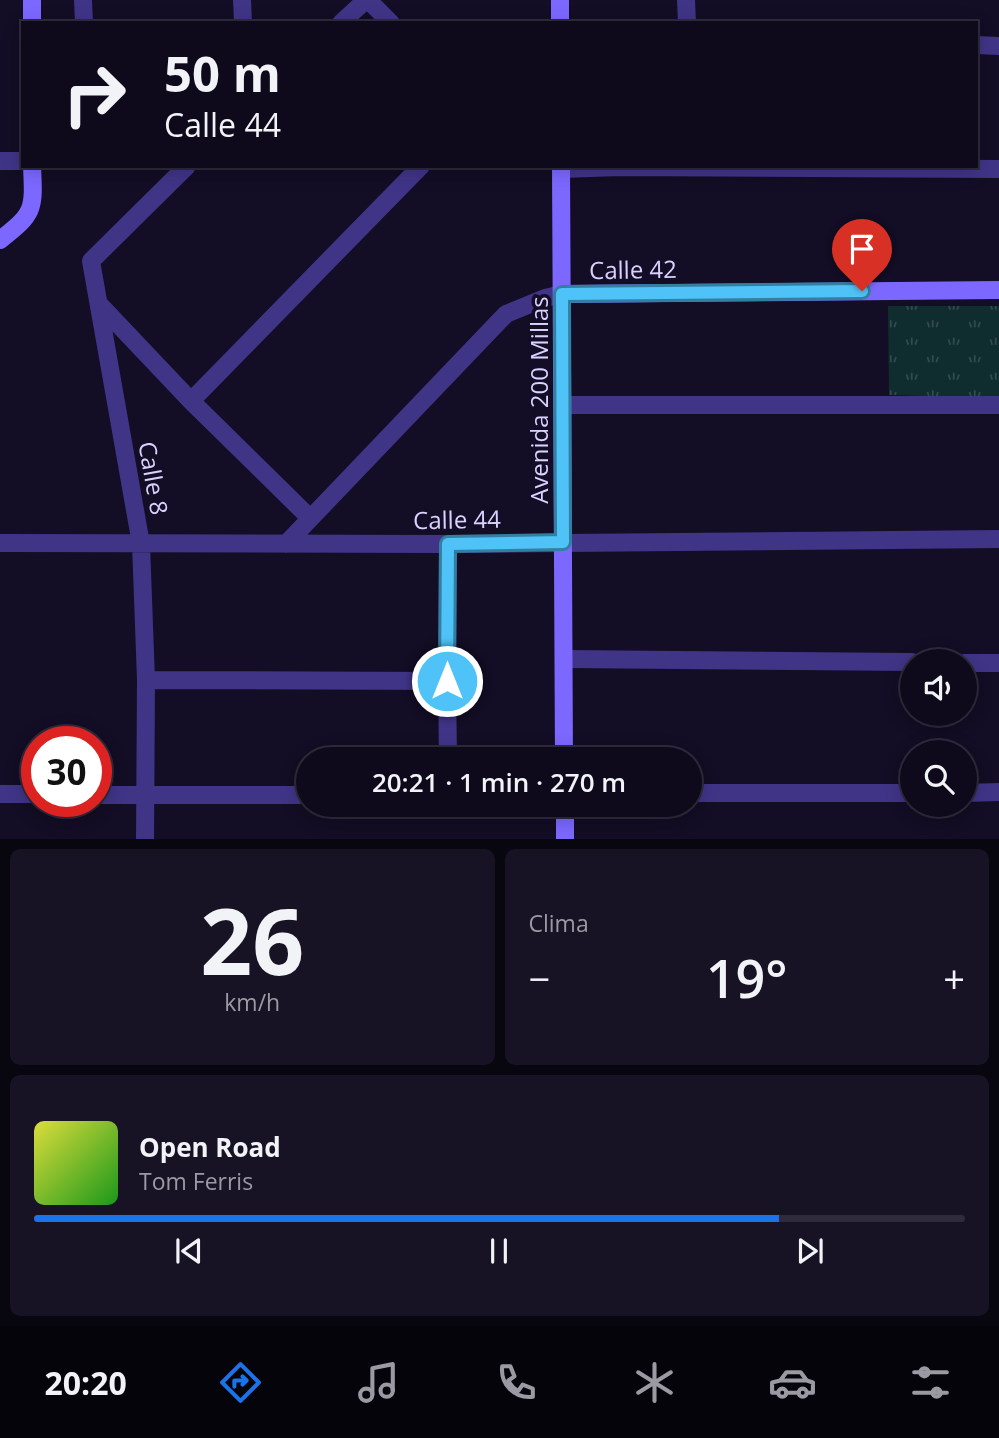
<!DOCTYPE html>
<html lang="es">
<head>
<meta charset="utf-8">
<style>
  :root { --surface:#0e0a1c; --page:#171325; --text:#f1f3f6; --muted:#9b9aa3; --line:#2e2b3b; --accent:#1a73e8 }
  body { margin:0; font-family:"Open Sans",sans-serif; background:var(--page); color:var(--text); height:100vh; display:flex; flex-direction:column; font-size:26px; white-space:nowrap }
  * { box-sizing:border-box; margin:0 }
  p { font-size:23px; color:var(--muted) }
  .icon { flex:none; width:38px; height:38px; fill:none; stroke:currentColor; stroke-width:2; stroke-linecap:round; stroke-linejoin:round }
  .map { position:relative; height:839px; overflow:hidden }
  .side { display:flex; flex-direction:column; gap:10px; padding:10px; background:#08060f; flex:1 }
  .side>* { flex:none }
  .top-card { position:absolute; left:21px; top:21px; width:957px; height:147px; border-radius:0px; box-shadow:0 4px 18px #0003,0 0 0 2px var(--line); background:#0e0a1c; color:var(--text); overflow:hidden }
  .controls { position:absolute; left:900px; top:649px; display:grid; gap:14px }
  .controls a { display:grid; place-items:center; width:77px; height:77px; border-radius:50%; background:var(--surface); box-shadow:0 4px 18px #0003,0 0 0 2px var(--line); font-size:35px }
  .speed { position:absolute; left:21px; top:726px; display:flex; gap:14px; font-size:35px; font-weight:700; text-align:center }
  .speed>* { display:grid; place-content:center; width:91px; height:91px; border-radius:50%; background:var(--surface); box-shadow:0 4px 18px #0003,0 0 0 2px var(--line); line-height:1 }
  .speed .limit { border:10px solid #d22; background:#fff; color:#111 }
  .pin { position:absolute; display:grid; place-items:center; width:60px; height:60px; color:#fff; margin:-72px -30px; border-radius:50% 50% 50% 0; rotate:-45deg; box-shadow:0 0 7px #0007 }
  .pin .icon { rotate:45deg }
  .me { position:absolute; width:77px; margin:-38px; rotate:0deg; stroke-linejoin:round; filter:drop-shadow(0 0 5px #0008) }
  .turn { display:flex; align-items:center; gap:24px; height:147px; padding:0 28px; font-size:32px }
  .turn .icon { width:91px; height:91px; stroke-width:2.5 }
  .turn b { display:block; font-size:49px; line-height:60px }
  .big { font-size:52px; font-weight:600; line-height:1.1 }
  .side .tile { flex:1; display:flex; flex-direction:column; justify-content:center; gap:10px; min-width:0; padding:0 24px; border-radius:10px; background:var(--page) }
  .side .dial { align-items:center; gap:0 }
  .dial b { font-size:91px; line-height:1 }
  .song { display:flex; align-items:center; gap:21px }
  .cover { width:84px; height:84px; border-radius:10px; background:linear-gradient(135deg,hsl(60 70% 55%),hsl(120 70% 35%)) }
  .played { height:7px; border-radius:4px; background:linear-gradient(90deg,var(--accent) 80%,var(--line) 80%) }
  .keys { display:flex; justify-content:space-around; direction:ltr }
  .heat { display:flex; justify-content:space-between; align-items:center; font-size:38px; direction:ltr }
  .side .tiles { flex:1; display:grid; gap:10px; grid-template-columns:1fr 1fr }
  .tile:last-child { grid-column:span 2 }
  .trip { position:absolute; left:296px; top:747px; width:406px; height:70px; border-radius:35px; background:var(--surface); box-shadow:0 4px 18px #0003,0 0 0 2px var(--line); font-weight:600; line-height:70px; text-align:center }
  .menu { display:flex; height:112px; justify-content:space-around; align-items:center; background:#06040b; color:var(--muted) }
  .menu .icon { width:49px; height:49px }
  .menu .selected { color:var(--accent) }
  .menu b { font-size:32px; color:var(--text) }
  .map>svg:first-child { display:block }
  .park { fill:url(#park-tufts) }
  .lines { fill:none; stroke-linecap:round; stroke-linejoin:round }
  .street { stroke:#403487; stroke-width:18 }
  .secondary { stroke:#7c68ff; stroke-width:18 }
  .route-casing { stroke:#337fa1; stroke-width:18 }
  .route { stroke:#4fc3f7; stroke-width:12 }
  .labels { text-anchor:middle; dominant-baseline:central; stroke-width:7; stroke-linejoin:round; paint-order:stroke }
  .street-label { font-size:24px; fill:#dbd1ff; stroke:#130d25 }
</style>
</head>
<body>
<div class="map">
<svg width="999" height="840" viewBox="0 0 999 840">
  <defs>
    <pattern id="park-tufts" width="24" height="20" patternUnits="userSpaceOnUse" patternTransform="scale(1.75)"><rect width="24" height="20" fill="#0f2d2f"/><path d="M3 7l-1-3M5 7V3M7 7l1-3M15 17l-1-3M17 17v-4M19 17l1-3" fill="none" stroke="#314a4e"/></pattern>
  </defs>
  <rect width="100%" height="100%" fill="#130d25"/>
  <path class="park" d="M888,306H999V398L889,395Z"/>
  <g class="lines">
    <path class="street" d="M83,0L84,23
      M242,0L243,23
      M368,0L391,23
      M686,0L687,23
      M341,23L366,0
      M976,45L999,46
      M0,161H23
      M561,169L620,167L999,169
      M100,305L191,401L421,166
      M191,401L310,518
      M562,405H999
      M0,543L448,544L999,539
      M286,544L506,314L545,298L562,294
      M564,659L912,662
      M964,663H999
      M146,680L447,681
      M448,760L447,681L448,544
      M690,793H912
      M964,793L999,792
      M0,794H37
      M96,795H308
      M145,840L146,680L141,544L91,261L187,166"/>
    <path class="secondary" d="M560,0V23
      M32,23V0
      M561,166L564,760
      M0,240C35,213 34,209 32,166
      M562,294L999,290
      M565,805V840"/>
  </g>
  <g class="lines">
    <defs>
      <path id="route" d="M447,681L448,544L563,542L562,294L862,291"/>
    </defs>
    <use href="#route" class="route-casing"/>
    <use href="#route" class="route"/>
  </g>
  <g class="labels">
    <g class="street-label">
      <text transform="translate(633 269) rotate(-1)">Calle 42</text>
      <text transform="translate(538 400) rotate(-90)">Avenida 200 Millas</text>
      <text transform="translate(154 478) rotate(80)">Calle 8</text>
      <text transform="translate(457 519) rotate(-1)">Calle 44</text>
    </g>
  </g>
</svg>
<div class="controls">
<a><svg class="icon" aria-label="sound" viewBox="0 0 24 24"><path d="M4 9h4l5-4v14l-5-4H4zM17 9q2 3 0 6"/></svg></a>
<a><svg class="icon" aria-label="search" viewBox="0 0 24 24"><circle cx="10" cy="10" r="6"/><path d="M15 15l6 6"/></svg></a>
</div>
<div class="speed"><div class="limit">30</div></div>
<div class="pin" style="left:862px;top:291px;background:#d93025"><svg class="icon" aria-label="arrive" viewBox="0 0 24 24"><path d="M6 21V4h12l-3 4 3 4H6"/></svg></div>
<svg class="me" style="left:447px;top:681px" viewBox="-20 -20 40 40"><circle r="17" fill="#4fc3f7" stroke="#fff" stroke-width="3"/><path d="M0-11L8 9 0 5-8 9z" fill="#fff"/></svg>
<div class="trip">20:21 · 1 min · 270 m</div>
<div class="top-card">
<div class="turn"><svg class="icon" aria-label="right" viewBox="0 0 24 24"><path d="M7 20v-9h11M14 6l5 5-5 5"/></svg><div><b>50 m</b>Calle 44</div></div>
</div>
</div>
<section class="side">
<div class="tiles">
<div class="tile dial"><b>26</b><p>km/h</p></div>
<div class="tile"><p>Clima</p>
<div class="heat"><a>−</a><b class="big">19°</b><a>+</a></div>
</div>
<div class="tile">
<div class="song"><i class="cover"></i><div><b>Open Road</b><p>Tom Ferris</p></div></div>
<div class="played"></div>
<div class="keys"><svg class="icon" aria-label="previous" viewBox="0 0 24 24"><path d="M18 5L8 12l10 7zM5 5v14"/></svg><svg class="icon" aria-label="pause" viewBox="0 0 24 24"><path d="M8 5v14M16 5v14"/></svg><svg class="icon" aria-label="next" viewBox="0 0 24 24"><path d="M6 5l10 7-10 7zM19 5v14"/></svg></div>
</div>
</div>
</section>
<nav class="menu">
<b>20:20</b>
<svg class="icon selected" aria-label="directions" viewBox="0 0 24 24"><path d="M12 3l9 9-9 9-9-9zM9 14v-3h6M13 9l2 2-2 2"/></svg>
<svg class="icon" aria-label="music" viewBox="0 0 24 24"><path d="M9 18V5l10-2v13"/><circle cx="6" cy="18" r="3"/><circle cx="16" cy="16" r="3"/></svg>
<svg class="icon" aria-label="phone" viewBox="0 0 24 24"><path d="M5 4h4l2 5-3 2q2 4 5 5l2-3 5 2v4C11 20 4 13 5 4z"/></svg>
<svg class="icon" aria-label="climate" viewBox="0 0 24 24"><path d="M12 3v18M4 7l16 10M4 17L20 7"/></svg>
<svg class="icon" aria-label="car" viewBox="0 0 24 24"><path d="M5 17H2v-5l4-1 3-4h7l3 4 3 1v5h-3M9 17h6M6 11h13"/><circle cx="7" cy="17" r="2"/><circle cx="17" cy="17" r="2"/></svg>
<svg class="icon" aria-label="filters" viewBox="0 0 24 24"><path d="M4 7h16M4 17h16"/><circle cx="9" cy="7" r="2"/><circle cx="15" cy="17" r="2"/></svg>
</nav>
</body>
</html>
